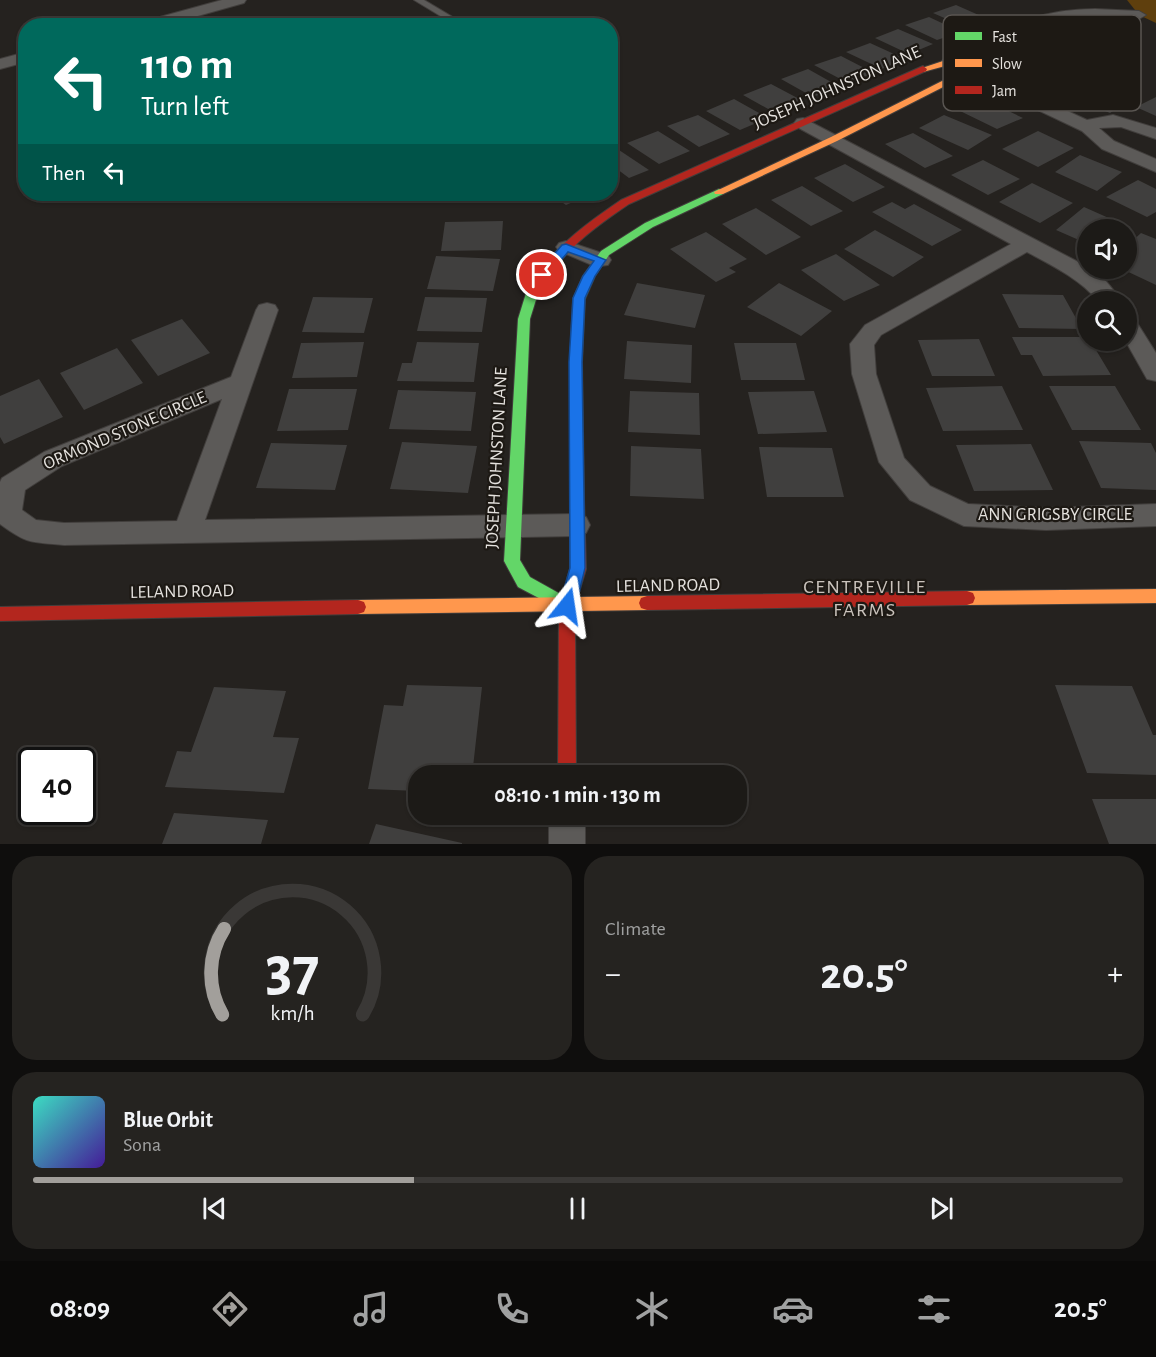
<!DOCTYPE html>
<html lang="en">
<head>
<meta charset="utf-8">
<style>
  :root { --surface:#1c1a17; --page:#252320; --text:#f1f3f6; --muted:#a0a1a1; --line:#3a3836; --accent:#a29f9b }
  body { margin:0; font-family:"Alegreya Sans",sans-serif; background:var(--page); color:var(--text); height:100vh; display:flex; flex-direction:column; font-size:22px; white-space:nowrap }
  * { box-sizing:border-box; margin:0 }
  p { font-size:20px; color:var(--muted) }
  .icon { flex:none; width:33px; height:33px; fill:none; stroke:currentColor; stroke-width:2; stroke-linecap:round; stroke-linejoin:round }
  .map { position:relative; height:844px; overflow:hidden }
  .panel { display:flex; flex-direction:column; gap:12px; padding:12px; background:#0f0e0d; flex:1 }
  .panel>* { flex:none }
  .hud { position:absolute; left:18px; top:18px; width:600px; height:183px; border-radius:24px; box-shadow:0 2px 4px #0004,0 0 0 2px var(--line); background:#00695c; color:#fff; overflow:hidden }
  .tools { position:absolute; left:1077px; top:219px; display:grid; gap:12px }
  .tools a { display:grid; place-items:center; width:60px; height:60px; border-radius:50%; background:var(--surface); box-shadow:0 2px 4px #0004,0 0 0 2px var(--line); font-size:30px }
  .speed { position:absolute; left:18px; top:747px; display:flex; gap:12px; font-size:30px; font-weight:700; text-align:center }
  .speed>* { display:grid; place-content:center; width:78px; height:78px; border-radius:50%; background:var(--surface); box-shadow:0 2px 4px #0004,0 0 0 2px var(--line); line-height:1 }
  .speed .limit { border:3px solid #111; border-radius:9px; background:#fff; color:#111 }
  .pin { position:absolute; display:grid; place-items:center; width:51px; height:51px; color:#fff; margin:-26px; border:3px solid #fff; border-radius:50%; box-shadow:0 2px 6px #0007 }
  .me { position:absolute; width:66px; margin:-33px; rotate:15deg; stroke-linejoin:round; filter:drop-shadow(0 0 4px #0008) }
  .turn { display:flex; align-items:center; gap:21px; height:126px; padding:0 24px; font-size:27px }
  .turn .icon { width:78px; height:78px; stroke-width:2.5 }
  .turn b { display:block; font-size:42px; line-height:51px }
  .then { display:flex; align-items:center; height:57px; padding:0 24px; background:#0003; gap:12px; font-size:22px }
  .big { font-size:45px; font-weight:700; line-height:1.1 }
  .panel .tile { flex:1; display:flex; flex-direction:column; justify-content:center; gap:9px; min-width:0; padding:0 21px; border-radius:24px; background:var(--page) }
  .panel .dial { align-items:center; gap:0 }
  .dial svg { height:156px; overflow:visible; fill:none; stroke:var(--line); stroke-width:7; stroke-linecap:round; text-anchor:middle }
  .dial text { fill:var(--text); stroke:none }
  .song { display:flex; align-items:center; gap:18px }
  .cover { width:72px; height:72px; border-radius:9px; background:linear-gradient(135deg,hsl(170 70% 55%),hsl(260 70% 35%)) }
  .played { height:6px; border-radius:3px; background:linear-gradient(90deg,var(--accent) 35%,var(--line) 35%) }
  .keys { display:flex; justify-content:space-around; direction:ltr }
  .heat { display:flex; justify-content:space-between; align-items:center; font-size:33px; direction:ltr }
  .panel .tiles { flex:1; display:grid; gap:12px; grid-template-columns:1fr 1fr }
  .tile:last-child { grid-column:span 2 }
  .trip { position:absolute; left:408px; top:765px; width:339px; height:60px; border-radius:24px; background:var(--surface); box-shadow:0 2px 4px #0004,0 0 0 2px var(--line); font-weight:700; line-height:60px; text-align:center }
  .menu { display:flex; height:96px; justify-content:space-around; align-items:center; background:#0b0a09; color:var(--muted) }
  .menu .icon { width:42px; height:42px }
  .menu .active { color:var(--accent) }
  .menu b { font-size:27px; color:var(--text) }
  .map>svg:first-child { display:block }
  .green { fill:#5f3f0d }
  .building { fill:#403f3e }
  .lines { fill:none; stroke-linecap:round; stroke-linejoin:round }
  .lane-casing { stroke:#413e3c; stroke-width:2 }
  .street-casing { stroke:#413e3c; stroke-width:2 }
  .fast-casing { stroke:#413e3c; stroke-width:2 }
  .slow-casing { stroke:#413e3c; stroke-width:2 }
  .jam-casing { stroke:#413e3c; stroke-width:2 }
  .lane { fill:#5c5a58; fill-rule:evenodd }
  .street { fill:#5c5a58; fill-rule:evenodd }
  .fast { fill:#63d668; fill-rule:evenodd }
  .slow { fill:#ff974d; fill-rule:evenodd }
  .jam { fill:#b3261e; fill-rule:evenodd }
  .route { fill:#1a73e8; stroke:#114b97; stroke-width:1.5 }
  .labels { text-anchor:middle; dominant-baseline:central; stroke-width:4.5; stroke-linejoin:round; paint-order:stroke }
  .street-label { font-size:18px; fill:#e5e2de; stroke:#1d1914 }
  .neighbourhood-label { font-size:20px; letter-spacing:1.5px; fill:#cac3bc; stroke:#1d1914 }
  .key { fill:#1d1914; stroke:#595551; stroke-width:1.5 }
  .key-label { font-size:16px; fill:#e5e2de }
</style>
</head>
<body>
<div class="map">
<svg width="1156" height="844" viewBox="0 0 1156 844">
  <rect width="100%" height="100%" fill="#25221f"/>
  <path class="green" d="M1127,0H1156V23L1139,15Z"/>
  <path class="building" d="M956,5L990,20L967,28L933,13Z
    M929,17L961,32L937,40L905,25Z
    M898,29L933,44L909,54L875,38Z
    M870,43L905,59L882,69L846,52Z
    M841,56L874,73L848,83L814,65Z
    M808,69L840,87L813,97L781,79Z
    M1094,82L1116,90L1119,88L1137,95L1110,113L1070,97Z
    M771,84L805,102L777,114L743,95Z
    M1156,97V116L1136,107Z
    M981,98L1023,118L997,129L956,109Z
    M734,99L768,118L740,130L706,111Z
    M698,115L730,134L699,147L667,126Z
    M944,115L992,135L968,150L919,128Z
    M658,131L690,151L659,164L627,143Z
    M1038,131L1074,148L1038,167L1002,149Z
    M913,133L953,156L925,168L885,144Z
    M610,144L649,170L629,178L613,166L610,167Z
    M1080,155L1122,172L1097,191L1055,172Z
    M983,160L1020,179L988,195L951,175Z
    M845,164L885,187L853,202L814,178Z
    M1138,180L1156,189V212L1147,217L1106,197Z
    M1032,183L1073,203L1040,223L999,202Z
    M802,186L843,211L811,226L771,200Z
    M550,194H592L566,205Z
    M892,202L905,209L914,204L962,230L932,246L872,212Z
    M1084,207L1129,227L1125,230H1088V244L1056,230Z
    M756,208L801,237L766,255L722,224Z
    M503,221L501,250L441,251L445,222Z
    M875,230L924,257L893,277L844,249Z
    M706,232L747,259L729,268L736,272L716,282L670,249Z
    M1141,233L1156,239V285L1120,268H1126V247Z
    M836,254L880,285L844,301L801,270Z
    M436,256L500,259L493,291L427,289Z
    M637,283L705,295L695,328L624,315Z
    M779,283L832,311L801,336L747,307Z
    M1002,294L1063,295L1082,329L1019,328Z
    M313,297L373,298L364,333L302,332Z
    M425,297L487,298L482,332L417,331Z
    M182,319L210,353L158,376L131,340Z
    M1012,337H1088V340H1090L1111,375L1043,376L1032,355H1021Z
    M979,339L995,376H932L918,340Z
    M627,341L692,345L691,383L624,379Z
    M364,342L357,377L292,378L301,343Z
    M417,342L479,343L474,382L397,381L402,363H412Z
    M734,343H796L805,380H741Z
    M117,348L143,383L84,410L60,373Z
    M39,379L63,417L4,444L0,437V396Z
    M1002,386L1023,430L943,431L926,388Z
    M1049,386H1115L1141,430H1072Z
    M289,389H357L348,430L277,431Z
    M398,390L476,392L471,431L389,429Z
    M630,391L699,393L700,435L628,432Z
    M814,391L827,432L758,434L748,392Z
    M1079,441L1151,443L1156,453V490L1101,488Z
    M402,442L477,446L468,493L390,489Z
    M271,443L347,445L335,490L256,488Z
    M1031,444L1053,490L974,491L956,445Z
    M631,446L701,449L704,499L630,496Z
    M759,447L832,448L844,497H767Z
    M407,685L482,687L472,776H418V791L368,789L384,705L403,706Z
    M1055,685L1132,686L1153,735H1156V775L1087,773Z
    M214,687L286,691L273,737L299,738L284,793L165,787L177,751L191,752Z
    M1092,799H1156V844H1109Z
    M174,813L268,820L261,844H162Z
    M376,824L462,843V844H369Z"/>
  <g class="lines">
    <defs>
      <path id="lane" d="M414,0H424L466,25L457,26Z"/>
      <path id="street" d="M222,0H246L244,3L162,26H136L138,23Z
        M1095,9L1139,11L1146,15L1139,19C1060,16 1030,21 961,62L1087,120L1113,115L1156,128V139L1121,127L1099,128L1114,141L1156,159V172L1102,149L1082,131L943,65L941,62C946,55 957,51 964,47C1006,24 1047,9 1095,9Z
        M26,52V62L0,69V59Z
        M803,118L1084,265L1105,280L1123,302H1099C1080,279 1053,266 1027,252L881,335L874,345L876,374L904,458L930,486L968,504L1046,508L1156,504V526L1046,530L964,526L910,500L879,462L852,374L850,344L865,325L1011,244L797,127L794,123L797,119Z
        M566,241L608,255L611,260L608,265L600,266L592,265L559,251L556,247L559,243Z
        M267,303L275,305L278,310L205,520L576,514L586,517L590,525L586,533L576,536L64,545C31,542 27,544 0,524V482L2,478L44,452L231,377L256,310L259,305ZM222,399L177,521L64,523L36,520L22,510L25,490L62,466Z
        M1126,316L1134,318L1156,353V381L1147,379L1125,340Z
        M549,814H585V844H549Z"/>
      <path id="fast" d="M719,189L724,192L723,194L653,227L609,255L595,276L585,299L582,362L584,499L582,503H572L570,499V362L573,299L583,276L601,251L645,223Z
        M533,286L539,290L530,319L520,560L530,577L573,601L575,606L573,611L567,613L518,587L504,561L518,319L527,290Z"/>
      <path id="slow" d="M949,59L953,62V82L837,141L723,194H715L714,192L831,137L946,79L945,66L923,72L919,69Z
        M1156,589V603L967,605L961,603L959,598L961,593L967,591Z
        M647,596L653,598L655,603L653,608L647,610L358,614L352,612L350,607L352,602L358,600Z"/>
      <path id="jam" d="M923,66L927,69L926,71L629,204C589,231 563,251 537,293L533,294L527,290C550,250 584,225 621,200Z
        M577,493L582,495L584,499L586,569L575,606L576,776H558L559,606L570,569V499L572,495Z
        M967,591L973,593L975,598L973,603L967,605L647,610L641,608L639,603L641,598L647,596Z
        M358,600L364,602L366,607L364,612L358,614L0,621V607Z"/>
    </defs>
    <use href="#lane" class="lane-casing"/>
    <use href="#street" class="street-casing"/>
    <use href="#fast" class="fast-casing"/>
    <use href="#slow" class="slow-casing"/>
    <use href="#jam" class="jam-casing"/>
    <use href="#lane" class="lane"/>
    <use href="#street" class="street"/>
    <use href="#fast" class="fast"/>
    <use href="#slow" class="slow"/>
    <use href="#jam" class="jam"/>
  </g>
  <path class="route" d="M566,244L606,260L595,276L585,298L582,362L585,568L576,606L573,611L567,613L562,611L559,606L570,568L569,362L573,298L583,276L594,261L568,252L546,278H538L536,275L562,245Z"/>
  <g class="labels">
    <g class="street-label">
      <text transform="translate(837 88) rotate(-24)">JOSEPH JOHNSTON LANE</text>
      <text transform="translate(125 431) rotate(-23)">ORMOND STONE CIRCLE</text>
      <text transform="translate(497 458) rotate(-87)">JOSEPH JOHNSTON LANE</text>
      <text x="1055" y="515">ANN GRIGSBY CIRCLE</text>
      <text transform="translate(668 586) rotate(-1)">LELAND ROAD</text>
      <text transform="translate(182 592) rotate(-1)">LELAND ROAD</text>
    </g>
    <g class="neighbourhood-label">
      <text x="865" y="587">CENTREVILLE<tspan x="865" dy="23">FARMS</tspan></text>
    </g>
  </g>
  <rect x="943" y="15" width="198" height="96" rx="9" class="key"/>
  <rect x="955" y="32" width="27" height="8" fill="#63d668"/>
  <rect x="955" y="59" width="27" height="8" fill="#ff974d"/>
  <rect x="955" y="86" width="27" height="8" fill="#b3261e"/>
  <g class="key-label">
    <text x="992" y="42">Fast</text>
    <text x="992" y="69">Slow</text>
    <text x="992" y="96">Jam</text>
  </g>
</svg>
<div class="tools">
<a><svg class="icon" aria-label="sound" viewBox="0 0 24 24"><path d="M4 9h4l5-4v14l-5-4H4zM17 9q2 3 0 6"/></svg></a>
<a><svg class="icon" aria-label="search" viewBox="0 0 24 24"><circle cx="10" cy="10" r="6"/><path d="M15 15l6 6"/></svg></a>
</div>
<div class="speed"><div class="limit">40</div></div>
<div class="pin" style="left:542px;top:275px;background:#d93025"><svg class="icon" aria-label="arrive" viewBox="0 0 24 24"><path d="M6 21V4h12l-3 4 3 4H6"/></svg></div>
<svg class="me" style="left:567px;top:606px" viewBox="-20 -20 40 40"><path d="M0-17L14 15 0 8-14 15z" fill="#1a73e8" stroke="#fff" stroke-width="4"/></svg>
<div class="trip">08:10 · 1 min · 130 m</div>
<div class="hud">
<div class="turn"><svg class="icon" aria-label="left" viewBox="0 0 24 24"><path d="M17 20v-9H6M10 6l-5 5 5 5"/></svg><div><b>110 m</b>Turn left</div></div>
<div class="then">Then<svg class="icon" aria-label="left" viewBox="0 0 24 24"><path d="M17 20v-9H6M10 6l-5 5 5 5"/></svg></div>
</div>
</div>
<section class="panel">
<div class="tiles">
<div class="tile dial"><svg viewBox="0 0 100 80">
<path d="M14 69A42 42 0 1 1 86 69"/>
<path d="M14 69A42 42 0 0 1 15 25" stroke="#a29f9b"/>
<text x="50" y="56" font-size="32" font-weight="700">37</text>
<text x="50" y="72" font-size="11">km/h</text>
</svg></div>
<div class="tile"><p>Climate</p>
<div class="heat"><a>−</a><b class="big">20.5°</b><a>+</a></div>
</div>
<div class="tile">
<div class="song"><i class="cover"></i><div><b>Blue Orbit</b><p>Sona</p></div></div>
<div class="played"></div>
<div class="keys"><svg class="icon" aria-label="previous" viewBox="0 0 24 24"><path d="M18 5L8 12l10 7zM5 5v14"/></svg><svg class="icon" aria-label="pause" viewBox="0 0 24 24"><path d="M8 5v14M16 5v14"/></svg><svg class="icon" aria-label="next" viewBox="0 0 24 24"><path d="M6 5l10 7-10 7zM19 5v14"/></svg></div>
</div>
</div>
</section>
<nav class="menu">
<b>08:09</b>
<svg class="icon active" aria-label="directions" viewBox="0 0 24 24"><path d="M12 3l9 9-9 9-9-9zM9 14v-3h6M13 9l2 2-2 2"/></svg>
<svg class="icon" aria-label="music" viewBox="0 0 24 24"><path d="M9 18V5l10-2v13"/><circle cx="6" cy="18" r="3"/><circle cx="16" cy="16" r="3"/></svg>
<svg class="icon" aria-label="phone" viewBox="0 0 24 24"><path d="M5 4h4l2 5-3 2q2 4 5 5l2-3 5 2v4C11 20 4 13 5 4z"/></svg>
<svg class="icon" aria-label="climate" viewBox="0 0 24 24"><path d="M12 3v18M4 7l16 10M4 17L20 7"/></svg>
<svg class="icon" aria-label="car" viewBox="0 0 24 24"><path d="M5 17H2v-5l4-1 3-4h7l3 4 3 1v5h-3M9 17h6M6 11h13"/><circle cx="7" cy="17" r="2"/><circle cx="17" cy="17" r="2"/></svg>
<svg class="icon" aria-label="filters" viewBox="0 0 24 24"><path d="M4 7h16M4 17h16"/><circle cx="9" cy="7" r="2"/><circle cx="15" cy="17" r="2"/></svg>
<b>20.5°</b>
</nav>
</body>
</html>
